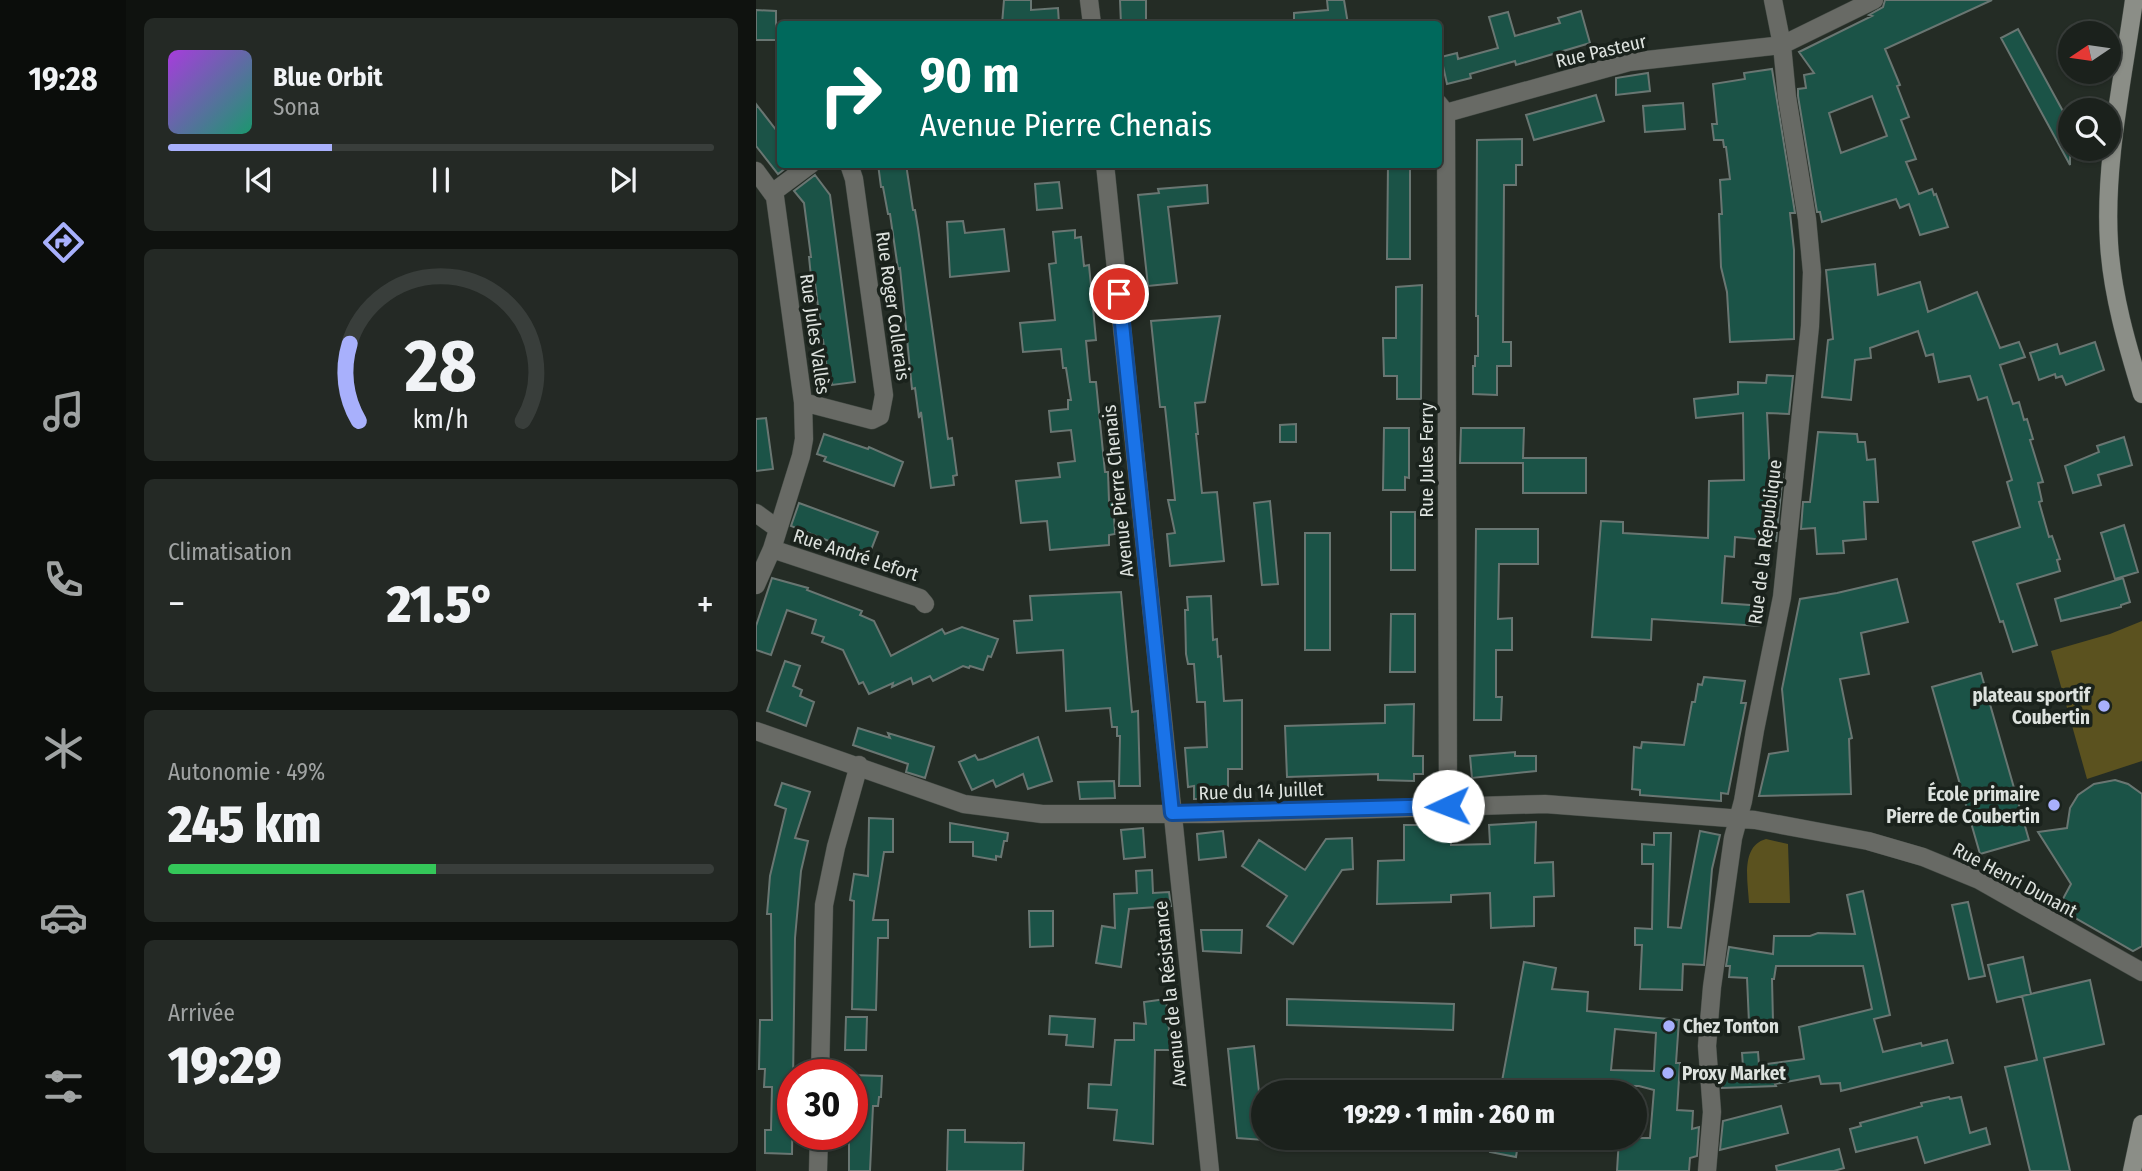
<!DOCTYPE html>
<html lang="fr">
<head>
<meta charset="utf-8">
<style>
  :root { --surface:#1b211c; --page:#242925; --text:#f1f3f6; --muted:#a0a3a3; --line:#393e3b; --accent:#a8b0fc }
  body { margin:0; font-family:"Fira Sans Condensed",sans-serif; background:var(--page); color:var(--text); height:100vh; display:flex; flex-direction:column; font-size:26px; white-space:nowrap }
  * { box-sizing:border-box; margin:0 }
  p { font-size:23px; color:var(--muted) }
  .icon { flex:none; width:38px; height:38px; fill:none; stroke:currentColor; stroke-width:2; stroke-linecap:round; stroke-linejoin:round }
  .map { position:relative; flex:1; overflow:hidden }
  .sheet { display:flex; flex-direction:column; gap:18px; padding:18px; background:#0f120f; width:630px }
  .sheet>* { flex:none }
  .banner { position:absolute; left:21px; top:21px; width:665px; height:147px; border-radius:7px; box-shadow:0 2px 5px #0004,0 0 0 2px var(--line); background:#00695c; color:#fff; overflow:hidden }
  .needle { width:46px; rotate:257deg }
  .fabs { position:absolute; left:1302px; top:21px; display:grid; gap:14px }
  .fabs a { display:grid; place-items:center; width:63px; height:63px; border-radius:50%; background:var(--surface); box-shadow:0 2px 5px #0004,0 0 0 2px var(--line); font-size:35px }
  .speed { position:absolute; left:21px; top:1059px; display:flex; gap:14px; font-size:35px; font-weight:700; text-align:center }
  .speed>* { display:grid; place-content:center; width:91px; height:91px; border-radius:50%; background:var(--surface); box-shadow:0 2px 5px #0004,0 0 0 2px var(--line); line-height:1 }
  .speed .limit { border:10px solid #d22; background:#fff; color:#111 }
  .pin { position:absolute; display:grid; place-items:center; width:60px; height:60px; color:#fff; margin:-30px; border:4px solid #fff; border-radius:50%; box-shadow:0 2px 7px #0007 }
  .me { position:absolute; width:77px; margin:-38px; rotate:268deg; stroke-linejoin:round; filter:drop-shadow(0 0 5px #0008) }
  .turn { display:flex; align-items:center; gap:24px; height:147px; padding:0 28px; font-size:32px }
  .turn .icon { width:91px; height:91px; stroke-width:2.5 }
  .turn b { display:block; font-size:49px; line-height:60px }
  .big { font-size:52px; font-weight:800; line-height:1.1 }
  .sheet .widget { flex:1; display:flex; flex-direction:column; justify-content:center; gap:10px; min-width:0; padding:0 24px; border-radius:10px; background:var(--page) }
  .sheet .dial { align-items:center; gap:0 }
  .dial svg { height:182px; overflow:visible; fill:none; stroke:var(--line); stroke-width:7; stroke-linecap:round; text-anchor:middle }
  .dial text { fill:var(--text); stroke:none }
  .song { display:flex; align-items:center; gap:21px }
  .cover { width:84px; height:84px; border-radius:10px; background:linear-gradient(135deg,hsl(280 70% 55%),hsl(160 70% 35%)) }
  .played { height:7px; border-radius:4px; background:linear-gradient(90deg,var(--accent) 30%,var(--line) 30%) }
  .keys { display:flex; justify-content:space-around; direction:ltr }
  .heat { display:flex; justify-content:space-between; align-items:center; font-size:38px; direction:ltr }
  .charge { height:10px; border-radius:5px; background:linear-gradient(90deg,#34c759 49%,var(--line) 0) }
  .trip { position:absolute; left:495px; top:1080px; width:396px; height:70px; border-radius:35px; background:var(--surface); box-shadow:0 2px 5px #0004,0 0 0 2px var(--line); font-weight:800; line-height:70px; text-align:center }
  main { display:flex; flex:1; min-height:0 }
  .dock { display:flex; flex-direction:column; width:126px; justify-content:space-around; align-items:center; background:#0b0d0b; color:var(--muted) }
  .dock .icon { width:49px; height:49px }
  .dock .selected { color:var(--accent) }
  .dock b { font-size:32px; color:var(--text) }
  .map>svg:first-child { display:block }
  .green { fill:#5b521f }
  .building { fill:#1b5347; stroke:#697672; stroke-width:2; fill-rule:evenodd }
  .lines { fill:none; stroke-linecap:round; stroke-linejoin:round }
  .street-casing { stroke:#424943; stroke-width:19 }
  .secondary-casing { stroke:#424943; stroke-width:19 }
  .street { stroke:#686a65; stroke-width:18 }
  .secondary { stroke:#8b8e87; stroke-width:18 }
  .route-casing { stroke:#114b97; stroke-width:18 }
  .route { stroke:#1a73e8; stroke-width:12 }
  .poi-dot { fill:#a8b0fc; stroke:#1a221c; stroke-width:2.5 }
  .labels { text-anchor:middle; dominant-baseline:central; stroke-width:7; stroke-linejoin:round; paint-order:stroke }
  .street-label { font-size:19px; fill:#dde2de; stroke:#1a221c }
  .poi-label { font-size:19px; font-weight:bold; fill:#dde2de; stroke:#1a221c; text-anchor:end }
</style>
</head>
<body>
<main>
<nav class="dock">
<b>19:28</b>
<svg class="icon selected" aria-label="directions" viewBox="0 0 24 24"><path d="M12 3l9 9-9 9-9-9zM9 14v-3h6M13 9l2 2-2 2"/></svg>
<svg class="icon" aria-label="music" viewBox="0 0 24 24"><path d="M9 18V5l10-2v13"/><circle cx="6" cy="18" r="3"/><circle cx="16" cy="16" r="3"/></svg>
<svg class="icon" aria-label="phone" viewBox="0 0 24 24"><path d="M5 4h4l2 5-3 2q2 4 5 5l2-3 5 2v4C11 20 4 13 5 4z"/></svg>
<svg class="icon" aria-label="climate" viewBox="0 0 24 24"><path d="M12 3v18M4 7l16 10M4 17L20 7"/></svg>
<svg class="icon" aria-label="car" viewBox="0 0 24 24"><path d="M5 17H2v-5l4-1 3-4h7l3 4 3 1v5h-3M9 17h6M6 11h13"/><circle cx="7" cy="17" r="2"/><circle cx="17" cy="17" r="2"/></svg>
<svg class="icon" aria-label="filters" viewBox="0 0 24 24"><path d="M4 7h16M4 17h16"/><circle cx="9" cy="7" r="2"/><circle cx="15" cy="17" r="2"/></svg>
</nav>
<section class="sheet">
<div class="widget">
<div class="song"><i class="cover"></i><div><b>Blue Orbit</b><p>Sona</p></div></div>
<div class="played"></div>
<div class="keys"><svg class="icon" aria-label="previous" viewBox="0 0 24 24"><path d="M18 5L8 12l10 7zM5 5v14"/></svg><svg class="icon" aria-label="pause" viewBox="0 0 24 24"><path d="M8 5v14M16 5v14"/></svg><svg class="icon" aria-label="next" viewBox="0 0 24 24"><path d="M6 5l10 7-10 7zM19 5v14"/></svg></div>
</div>
<div class="widget dial"><svg viewBox="0 0 100 80">
<path d="M14 69A42 42 0 1 1 86 69"/>
<path d="M14 69A42 42 0 0 1 10 35" stroke="#a8b0fc"/>
<text x="50" y="56" font-size="32" font-weight="700">28</text>
<text x="50" y="72" font-size="11">km/h</text>
</svg></div>
<div class="widget"><p>Climatisation</p>
<div class="heat"><a>−</a><b class="big">21.5°</b><a>+</a></div>
</div>
<div class="widget"><p>Autonomie · 49%</p><b class="big">245 km</b><div class="charge"></div></div>
<div class="widget"><p>Arrivée</p><b class="big">19:29</b></div>
</section>
<div class="map">
<svg width="1386" height="1171" viewBox="0 0 1386 1171">
  <rect width="100%" height="100%" fill="#242c25"/>
  <path class="green" d="M1386,621V761L1331,779L1295,651L1354,634Z
    M1010,839L1032,844L1034,903H993C992,882 984,846 1010,839Z"/>
  <path class="building" d="M248,0H275V10L302,8L303,24H246Z
    M364,0H390V24H365Z
    M571,0H588L592,24H538V13L572,10Z
    M1129,0H1236L1129,49L1144,85L1141,86L1153,117L1145,120L1160,159L1150,162L1163,194L1176,189L1178,195L1180,194L1192,227L1164,235L1153,204L1144,208L1140,199L1066,222L1064,212H1061L1042,96V89L1050,88L1048,75L1058,73L1043,52L1116,16L1113,15L1127,7ZM1116,96L1131,136L1085,153L1073,113Z
    M0,10L20,11V40H0Z
    M825,11L834,43L760,65L759,61L714,74L715,78L691,84L685,57L701,53L702,59L742,48L733,17L752,12L759,36L804,23L802,18Z
    M1262,29L1314,124V165L1245,38Z
    M1016,69L1039,213H1034L1038,250V339L974,342L971,292L965,267L963,214H966L964,180L974,179L970,147H968L967,140H958L956,124H961L957,84L989,79L988,73Z
    M892,73L894,91L860,95V78Z
    M840,95L848,121L778,140L770,115Z
    M927,103L929,129L889,132L887,106Z
    M0,104L24,135V164H35L22,174L0,146Z
    M766,139V165H760V185H748L747,342H755V366H741V395L717,394V366H719V356H722V316H720L721,140Z
    M122,164H150L157,210H159L162,228L192,439L196,438L201,475L197,476L198,485L175,488L165,412L163,418L159,388L156,389L144,268L142,269L134,214H132L127,187H125Z
    M632,164H654V259H631Z
    M59,175L74,195L99,382L76,385L75,377H72L67,340L64,341L62,322L64,321L58,276H55L54,267L53,257H55L48,203L38,191Z
    M303,182L306,208L281,210L279,184Z
    M451,185L452,203L412,207L421,283L392,286L382,195L403,193L402,189Z
    M207,221L209,233L248,229L253,271L194,277L191,222Z
    M319,230V238L325,237L328,266L333,265L340,340L330,341L334,382H340L349,472H352L353,501H357L359,534L353,535V545L294,550L291,521L265,523L260,481L304,477L302,463L319,461L315,430L295,432L293,411L312,409V400H315L310,368H307L305,349L267,352L264,323L299,320L293,264L300,263L297,232Z
    M1119,264L1122,295L1164,282L1172,312L1221,292L1244,348L1263,342L1269,357L1244,365L1257,404L1263,402L1268,420L1271,419L1277,439L1274,440L1287,482L1282,483L1286,501L1283,502L1293,537L1296,536L1304,559L1301,560L1304,571L1261,584L1281,645L1257,652L1247,621L1244,622L1217,542L1264,527L1251,482L1256,480L1231,397L1222,400L1214,376L1183,382L1177,354L1170,356L1162,331L1114,348L1115,358L1099,360L1095,400L1066,397L1072,340L1077,339L1070,270Z
    M666,285L665,399H641V376H628L627,338H640V287Z
    M464,316L449,402L439,403L442,434H440L446,493L461,492L468,561L414,566L411,534L419,533L412,500H419L409,407H404L395,321Z
    M1339,342L1348,370L1310,385L1306,376L1300,378L1299,374L1283,380L1274,353L1301,344L1304,354Z
    M1011,375L1037,376L1033,414L1011,413L1014,474H1027L1020,541L979,537L978,557L969,556L966,603L1008,606L1004,626L896,619L895,640L836,637L845,521L867,522V533L952,538L953,481L988,480L987,413L940,418L938,399L982,394V382L1010,383Z
    M10,418L17,469L0,471V419Z
    M540,424V442H524V425Z
    M628,428H653V478L649,477V490H627Z
    M705,428H768L767,458H830V493H767V463H704Z
    M1062,432L1101,434L1102,442H1109L1111,460L1119,459L1122,502H1108L1110,539L1087,541L1088,553L1061,554L1059,528L1045,529L1047,502H1054Z
    M68,434L112,449L113,447L147,462L138,486L68,461L70,457L61,454Z
    M1368,437L1376,465L1342,475L1345,485L1317,493L1309,466L1343,452L1341,446Z
    M514,501L522,584L506,585L498,503Z
    M43,503L122,532L113,555L77,545L78,543L35,526Z
    M635,512H659V570H635Z
    M1368,525L1382,572L1359,579L1345,533Z
    M720,529H782V564H743L742,619L756,618V650H740V697H746L745,720H718Z
    M549,533H574V650H549Z
    M16,578L52,588L51,590L106,611L104,615L118,621L135,656L186,629L189,634L206,627L242,639L235,657L232,656L227,670L214,666L213,668L207,666L177,681L174,676L157,684L155,678L136,687L137,683L113,694L107,682L103,684L87,650L66,642L68,637L56,633L60,620L31,610L15,655L0,650V626Z
    M1367,578L1374,602L1365,605V607L1305,621L1299,599Z
    M1141,579L1152,622L1105,633L1113,674L1084,679L1096,738L1093,739L1095,794L1003,796L1013,754L1032,751L1026,689L1044,599L1081,593Z
    M365,592L376,712L382,711L384,786H363L364,736H361V727H356L354,708L310,711L307,650L261,653L258,621L276,620L274,596Z
    M455,596L457,640L461,639L462,657L465,656L468,701L486,700V769H472V787H466V799H438V786L432,787L429,748L451,747L449,702H441L438,664H432L430,654L429,610H432L431,597Z
    M635,614H659V672H634Z
    M29,661L44,666L37,686L46,690L44,696L58,702L50,726L11,711Z
    M1225,673L1273,840L1224,854L1176,687Z
    M948,677L989,681L985,703H990L972,794L965,793V801L884,795V790L876,789L878,747L885,748L886,742L928,745L936,702H939L942,684L946,685Z
    M658,704L657,756H667V774H658V781L622,780V774L531,777L529,726L629,723V705Z
    M102,728L134,738L132,733L178,747L169,778L150,772L152,764L97,745Z
    M282,737L296,781L272,789L267,774L240,787L237,780L216,790L203,762L219,755L222,760L227,759Z
    M759,752V756H780V771L716,778L714,756Z
    M1359,780L1372,784L1386,794V946L1377,951L1302,908L1315,884L1282,832L1311,828L1314,808L1322,795L1338,784Z
    M358,781L359,798L324,799L322,782Z
    M26,783L54,792L39,838L52,841L45,871L39,938L36,1154L9,1153V1130H15L16,1087H8L9,1069H3L4,1020H16L15,914H11L14,876L30,809L19,805Z
    M113,818L137,819V852H128L117,920H132V938H122L120,1010L96,1009L98,901L94,900L98,874L112,876Z
    M780,822L779,863L797,862L798,896L778,897V926L735,928L734,893L695,895V902L621,904L622,861L648,860V825H694L695,845L734,844L733,825Z
    M194,823L252,833L251,841H248L245,857L240,856V860L217,856V842H194Z
    M387,828L389,857L368,859L365,830Z
    M467,831L470,857L443,860L441,834Z
    M944,831L964,835L956,869L948,965L927,964L926,990L884,989L886,945H879V928L896,929L897,864H886V844L898,845V833H915L912,927L925,928Z
    M596,838L597,869L586,870L537,944L511,926L531,896L486,866L503,840L549,870L570,839Z
    M396,870L397,893L413,892L415,906L373,909L365,967L340,963L346,926L359,928L358,894L381,893L380,871Z
    M1107,891L1134,1015L1118,1019L1127,1052L1165,1043L1166,1046L1191,1040L1197,1063L1085,1091L1084,1083L1065,1084L1063,1076L1019,1084L1020,1086L966,1088L967,1067L987,1066L986,1053L1002,1052L1003,1065L1048,1059L1043,1027L1116,1009L1107,966H1020L1018,979H1016L1017,1022L993,1023L991,978L973,977L974,966H970L973,947L1017,954L1018,936H1054L1062,933L1099,934L1091,895Z
    M1212,902L1229,976L1213,979L1196,905Z
    M273,911H297V946L274,947Z
    M445,930H486L485,953L447,951Z
    M1267,957L1275,994L1241,1002L1232,965Z
    M768,962L800,968L796,989L832,992L831,1011L923,1020L920,1063H924L921,1110L937,1111L936,1129L943,1127L941,1156L934,1158L933,1171H861L863,1138H894L898,1090L883,1086L811,1085V1092H744ZM859,1029L900,1033L898,1071L855,1070Z
    M1334,980L1348,1044L1288,1058L1314,1171H1274L1249,1067L1281,1060L1266,996Z
    M410,999L415,1050H399L397,1144L358,1140L361,1110L332,1108L333,1084L355,1085L359,1040H378V1023L390,1024L388,1002Z
    M531,999L698,1004L697,1030L531,1025Z
    M294,1016L339,1019L337,1047L310,1045L311,1035L293,1034Z
    M90,1017H111L110,1050H89Z
    M498,1046L508,1138V1140L481,1138L472,1049Z
    M96,1075L126,1076L125,1097H123L122,1106H117L114,1171H93V1134H96Z
    M1193,1097L1194,1099L1205,1097L1214,1133L1230,1128L1234,1144L1169,1163L1161,1137L1100,1152L1094,1129L1105,1126L1104,1123L1166,1106L1165,1103Z
    M1025,1106L1032,1133L964,1150L967,1121Z
    M192,1130H209V1142L268,1143L267,1171H191Z
    M736,1138H763L760,1157L734,1152Z
    M1083,1149L1088,1168L1078,1171H1021L1020,1166Z"/>
  <g class="lines">
    <defs>
      <path id="street" d="M333,0L336,24
        M682,103L690,113L873,62L1026,45L1118,0
        M690,113L692,806
        M349,164L454,1171
        M0,171L19,197L47,402L48,439L45,456L16,549L0,585
        M16,193L55,164
        M47,402L116,420L124,416L128,395L98,179L93,164
        M0,513L22,529
        M16,549L164,598L169,604
        M0,731L208,804L286,814H453L789,804L999,820L1112,841L1167,857L1223,880L1386,972
        M64,1074L68,905L80,847L103,765
        M62,1171L63,1134
        M951,1171L956,1112L951,1046L956,987L977,838L987,801L999,730L1026,597L1054,326L1056,272L1051,219L1031,97L1026,45L1017,0"/>
      <path id="secondary" d="M1378,0C1367,79 1348,164 1353,243C1356,294 1371,345 1386,394
        M1376,1171L1386,1124"/>
    </defs>
    <use href="#street" class="street-casing"/>
    <use href="#secondary" class="secondary-casing"/>
    <use href="#street" class="street"/>
    <use href="#secondary" class="secondary"/>
  </g>
  <g class="lines">
    <defs>
      <path id="route" d="M363,294L416,813L692,806"/>
    </defs>
    <use href="#route" class="route-casing"/>
    <use href="#route" class="route"/>
  </g>
  <g class="poi-dot">
    <circle cx="1348" cy="706" r="7"/>
    <circle cx="1298" cy="805" r="7"/>
    <circle cx="913" cy="1026" r="7"/>
    <circle cx="912" cy="1073" r="7"/>
  </g>
  <g class="labels">
    <g class="street-label">
      <text transform="translate(845 51) rotate(-13)">Rue Pasteur</text>
      <text transform="translate(137 306) rotate(82)">Rue Roger Collerais</text>
      <text transform="translate(59 334) rotate(82)">Rue Jules Vallès</text>
      <text transform="translate(670 460) rotate(-90)">Rue Jules Ferry</text>
      <text transform="translate(362 491) rotate(-96)">Avenue Pierre Chenais</text>
      <text transform="translate(1009 542) rotate(-83)">Rue de la République</text>
      <text transform="translate(100 555) rotate(18)">Rue André Lefort</text>
      <text transform="translate(505 791) rotate(-2)">Rue du 14 Juillet</text>
      <text transform="translate(1259 880) rotate(28)">Rue Henri Dunant</text>
      <text transform="translate(414 994) rotate(-96)">Avenue de la Résistance</text>
    </g>
    <g class="poi-label">
      <text x="1334" y="695">plateau sportif<tspan x="1334" dy="22">Coubertin</tspan></text>
      <text x="1284" y="794">École primaire<tspan x="1284" dy="22">Pierre de Coubertin</tspan></text>
      <text x="927" y="1026" text-anchor="start">Chez Tonton</text>
      <text x="926" y="1073" text-anchor="start">Proxy Market</text>
    </g>
  </g>
</svg>
<div class="fabs">
<a><svg class="needle" viewBox="-14 -14 28 28"><path d="M0-13l5 13h-10z" fill="#e53935"/><path d="M0 13l5-13h-10z" fill="#a0a3a3"/></svg></a>
<a><svg class="icon" aria-label="search" viewBox="0 0 24 24"><circle cx="10" cy="10" r="6"/><path d="M15 15l6 6"/></svg></a>
</div>
<div class="speed"><div class="limit">30</div></div>
<div class="pin" style="left:363px;top:294px;background:#d93025"><svg class="icon" aria-label="arrive" viewBox="0 0 24 24"><path d="M6 21V4h12l-3 4 3 4H6"/></svg></div>
<svg class="me" style="left:692px;top:806px" viewBox="-20 -20 40 40"><circle r="19" fill="#fff"/><path d="M0-13L10 11 0 6-10 11z" fill="#1a73e8"/></svg>
<div class="trip">19:29 · 1 min · 260 m</div>
<div class="banner">
<div class="turn"><svg class="icon" aria-label="right" viewBox="0 0 24 24"><path d="M7 20v-9h11M14 6l5 5-5 5"/></svg><div><b>90 m</b>Avenue Pierre Chenais</div></div>
</div>
</div>
</main>
</body>
</html>
